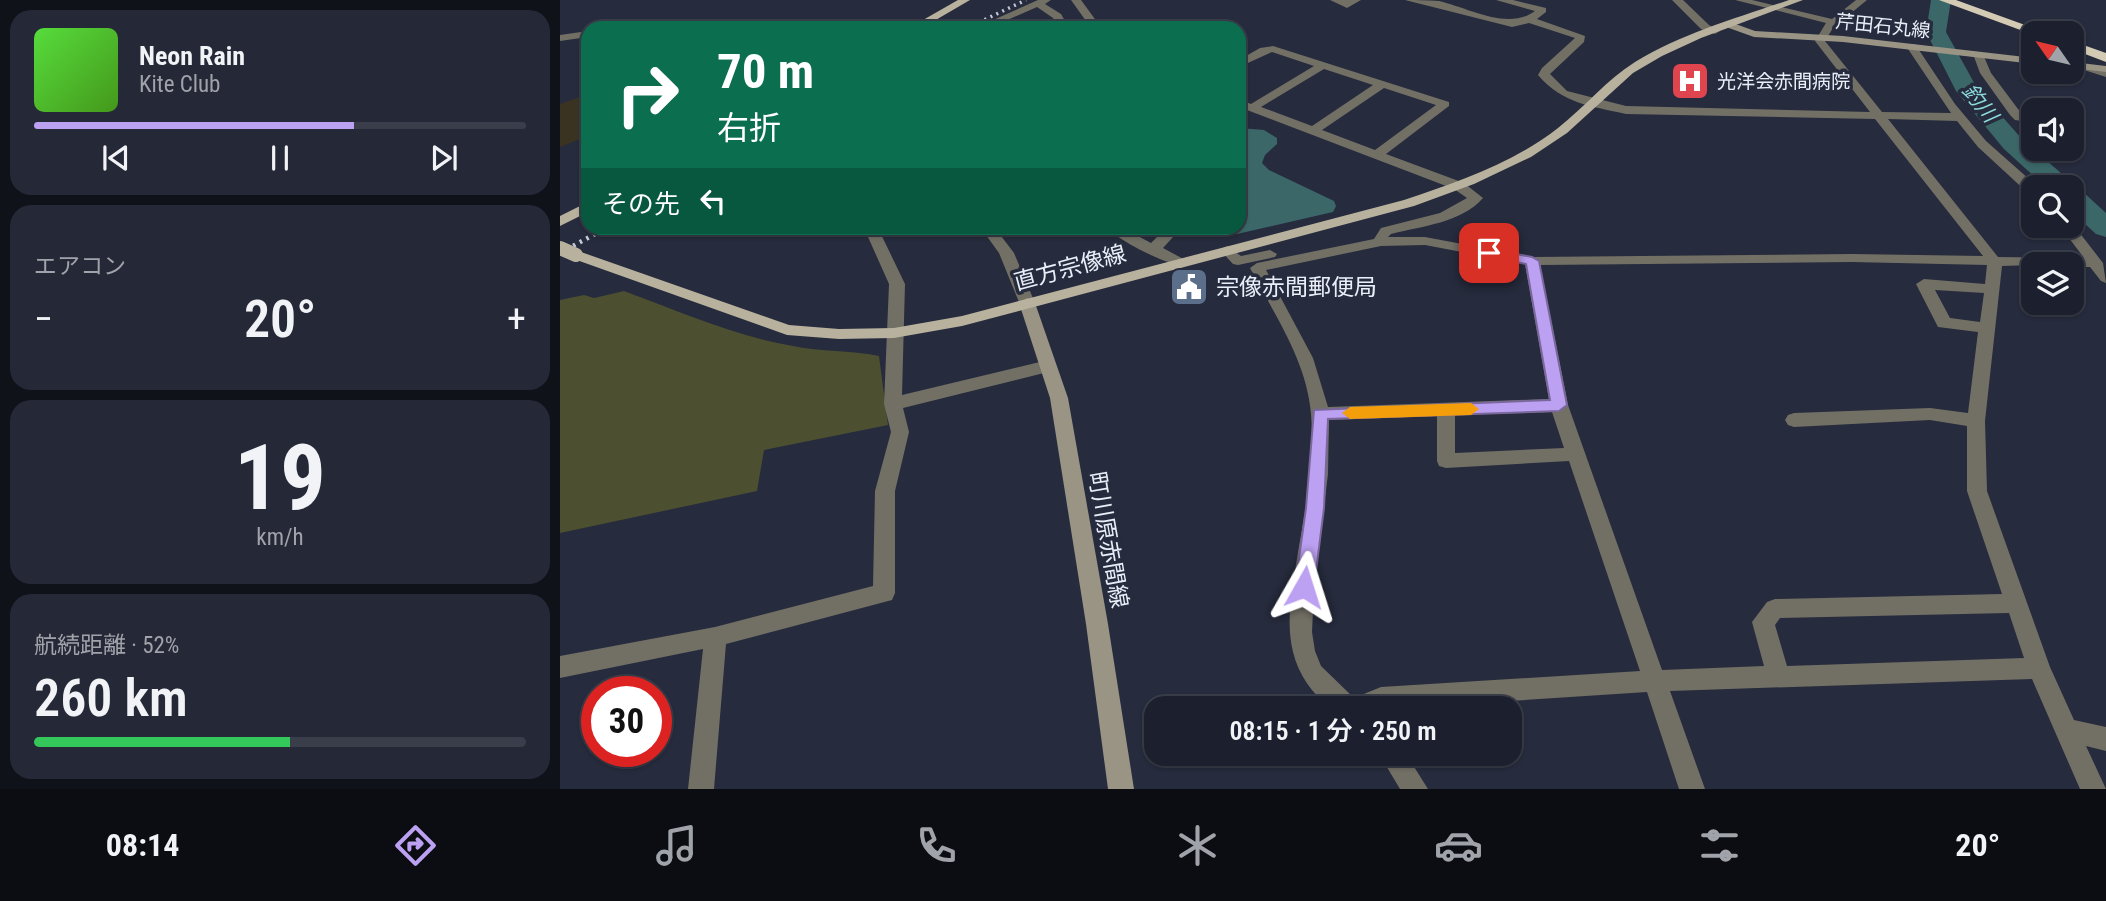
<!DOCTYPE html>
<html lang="ja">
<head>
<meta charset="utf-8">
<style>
  :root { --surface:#1c202e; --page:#252836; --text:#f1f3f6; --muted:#a0a3aa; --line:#3a3e4a; --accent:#bca0f2 }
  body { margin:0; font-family:"Roboto Condensed","Noto Sans JP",sans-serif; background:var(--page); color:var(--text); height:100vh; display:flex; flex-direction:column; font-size:26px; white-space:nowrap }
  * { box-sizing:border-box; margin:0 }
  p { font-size:23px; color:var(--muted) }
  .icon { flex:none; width:38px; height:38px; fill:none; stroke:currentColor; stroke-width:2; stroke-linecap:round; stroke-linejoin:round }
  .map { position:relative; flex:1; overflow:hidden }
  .panel { display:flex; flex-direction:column; gap:10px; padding:10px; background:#0f1219; width:560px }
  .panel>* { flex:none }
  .hud { position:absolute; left:21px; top:21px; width:665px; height:214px; border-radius:21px; box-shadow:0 2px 5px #0004,0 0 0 2px var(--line); background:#0b6e4f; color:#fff; overflow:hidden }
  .needle { width:46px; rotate:304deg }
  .buttons { position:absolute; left:1461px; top:21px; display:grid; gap:14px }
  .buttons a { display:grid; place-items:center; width:63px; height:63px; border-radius:14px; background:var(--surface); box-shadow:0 2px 5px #0004,0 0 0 2px var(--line); font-size:35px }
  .speed { position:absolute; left:21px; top:676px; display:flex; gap:14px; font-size:35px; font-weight:700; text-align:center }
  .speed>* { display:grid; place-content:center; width:91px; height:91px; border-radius:50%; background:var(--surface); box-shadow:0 2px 5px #0004,0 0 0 2px var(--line); line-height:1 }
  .speed .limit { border:10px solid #d22; background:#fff; color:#111 }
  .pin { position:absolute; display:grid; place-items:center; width:60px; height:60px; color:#fff; margin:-30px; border-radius:14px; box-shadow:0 4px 10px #0006 }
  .me { position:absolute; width:77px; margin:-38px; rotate:6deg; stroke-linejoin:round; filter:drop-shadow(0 0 5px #0008) }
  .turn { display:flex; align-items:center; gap:24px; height:147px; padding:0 21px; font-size:32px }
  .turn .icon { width:91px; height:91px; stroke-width:2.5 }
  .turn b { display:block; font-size:49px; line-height:60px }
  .then { display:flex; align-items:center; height:66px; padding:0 21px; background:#0003; gap:14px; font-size:26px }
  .big { font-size:52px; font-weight:600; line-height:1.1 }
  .panel .tile { flex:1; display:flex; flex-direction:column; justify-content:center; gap:10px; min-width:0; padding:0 24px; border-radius:21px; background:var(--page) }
  .panel .dial { align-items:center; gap:0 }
  .dial b { font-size:91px; line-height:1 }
  .song { display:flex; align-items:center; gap:21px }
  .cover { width:84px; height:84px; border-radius:10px; background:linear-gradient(135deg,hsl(110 70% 55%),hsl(100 70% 35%)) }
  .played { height:7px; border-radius:4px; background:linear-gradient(90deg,var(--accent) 65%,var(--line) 65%) }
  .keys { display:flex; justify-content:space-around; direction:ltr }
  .heat { display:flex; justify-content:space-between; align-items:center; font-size:38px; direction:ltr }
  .charge { height:10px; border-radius:5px; background:linear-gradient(90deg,#34c759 52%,var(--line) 0) }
  .trip { position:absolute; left:584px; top:696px; width:378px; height:70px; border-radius:21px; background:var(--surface); box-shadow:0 2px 5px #0004,0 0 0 2px var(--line); font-weight:600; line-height:70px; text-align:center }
  .tab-bar { display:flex; height:112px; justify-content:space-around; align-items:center; background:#0b0d12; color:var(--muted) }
  .tab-bar .icon { width:49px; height:49px }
  .tab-bar .on { color:var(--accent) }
  .tab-bar b { font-size:32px; color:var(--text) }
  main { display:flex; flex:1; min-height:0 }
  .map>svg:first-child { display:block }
  .commercial { fill:#3b3322 }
  .green { fill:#4d4f31 }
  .water { fill:#3b6768 }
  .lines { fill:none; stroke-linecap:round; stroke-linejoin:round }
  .river { fill:#3b6768; fill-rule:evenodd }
  .street { fill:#726f65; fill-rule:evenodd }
  .secondary { fill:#9a9485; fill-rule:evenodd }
  .primary { fill:#b8b19e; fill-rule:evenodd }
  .highway { fill:#d4cbb4; fill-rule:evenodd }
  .rail-far1 { stroke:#c4c9d6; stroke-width:3.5; stroke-dasharray:2 4.5; stroke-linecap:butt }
  .rail { stroke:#c4c9d6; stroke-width:4.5; stroke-dasharray:2.5 5; stroke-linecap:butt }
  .primary-bridge { stroke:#b8b19e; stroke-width:14 }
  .route { fill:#bca0f2; stroke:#7a689d; stroke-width:2 }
  .slow { fill:#f59e0b }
  .labels { text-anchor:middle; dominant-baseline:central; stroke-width:7; stroke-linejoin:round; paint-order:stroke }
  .far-street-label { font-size:19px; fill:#e9eef9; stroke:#262b3d }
  .far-poi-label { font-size:19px; fill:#e9eef9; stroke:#262b3d; text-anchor:start }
  .far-water-label { font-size:21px; font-style:italic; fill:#8bdbdc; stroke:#262b3d }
  .street-label { font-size:23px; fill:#e9eef9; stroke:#262b3d }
  .poi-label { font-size:23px; fill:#e9eef9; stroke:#262b3d; text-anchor:start }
</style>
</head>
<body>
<main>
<section class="panel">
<div class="tile">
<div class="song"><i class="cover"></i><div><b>Neon Rain</b><p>Kite Club</p></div></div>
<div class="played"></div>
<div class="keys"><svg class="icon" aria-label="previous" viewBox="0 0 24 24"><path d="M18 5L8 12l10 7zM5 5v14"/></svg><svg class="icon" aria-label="pause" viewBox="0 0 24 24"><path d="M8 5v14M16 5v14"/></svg><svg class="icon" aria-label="next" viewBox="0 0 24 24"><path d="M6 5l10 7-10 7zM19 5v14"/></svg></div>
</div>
<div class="tile"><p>エアコン</p>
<div class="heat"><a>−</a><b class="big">20°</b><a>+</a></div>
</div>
<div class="tile dial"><b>19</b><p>km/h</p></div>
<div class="tile"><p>航続距離 · 52%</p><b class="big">260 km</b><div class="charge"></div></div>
</section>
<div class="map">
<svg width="1546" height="789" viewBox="0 0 1546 789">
  <rect width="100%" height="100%" fill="#262b3d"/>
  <path class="commercial" d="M28,94V136L0,147V104Z"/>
  <path class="green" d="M64,291C119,311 174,336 233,346C261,352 290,350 319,356L328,425L204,450L197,491L0,533V300L24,295L34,298Z"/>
  <path class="water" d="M679,128L704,130L717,138V144L705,155L702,163L709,170L774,201L776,206L773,212L677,234H666L661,228H679Z"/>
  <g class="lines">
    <path class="river" d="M1371,0H1391L1386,32L1417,88L1462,139L1510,181L1513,189L1522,191L1546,213V237L1536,234L1512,212V187H1486L1444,149L1396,91L1366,32Z"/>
    <path class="street" d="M478,0H491L485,4L501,14L509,28H499L493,18L477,7L429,28H415Z
      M511,0H521L540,26L539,28H531Z
      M770,0H801L787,8Z
      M845,0C856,0 868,0 879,1C909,8 948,31 975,11L936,0H953L986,8V12L977,19L1025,36L1024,42L990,74L1007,91L1066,106L1310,112L1255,41L1266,23L1175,0H1192L1272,19L1296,0H1307L1273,28L1265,41L1322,112L1391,113L1346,46L1355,44L1395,104L1426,141L1478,187H1474V195L1469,194L1418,147L1397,121L1328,119L1438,257L1524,258L1500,226H1512V223L1543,263L1546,283L1541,281L1530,267H1512V264L1442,266L1425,421L1427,491L1490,667L1514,720L1546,727V751L1526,746L1546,789H1520L1472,679L1110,691L1145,789H1119L1087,692L828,709H771C752,693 739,676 733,652C725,620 733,584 738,552C746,507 755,460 751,414C747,361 714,314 690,268L697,263L814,239L821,228L880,213L907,198L894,189L679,107V99L691,104L754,66L712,52L679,67V60L700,48L713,46L889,102V106L826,154L904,183L923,198C901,223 862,226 831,234L828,237H865L972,257L1292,254L1423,256L1315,119L1066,114C1031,106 1003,104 978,75L982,68L1015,38L969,23L952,27ZM764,69L813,85L752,126L701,107ZM824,88L876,105L815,150L762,130ZM865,245L965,264L989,399L768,407L753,358L706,270L821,246ZM1292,262L1427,265L1425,284L1364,279L1356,284L1378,327L1418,332L1408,413L1370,408L1234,413L1228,415L1225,420L1228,425L1234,427L1370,420L1407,426V491L1442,594L1215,599L1207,602L1192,622L1204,666L1102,670L1008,405L980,265ZM1375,290L1424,293L1420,322L1390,318ZM992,412L1004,448L895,453V415ZM877,416V461L879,466L886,468L1009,461L1080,671L821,687L794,698L761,666L755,651L752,632L754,590L768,474L769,420ZM1449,613L1464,658L1227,666L1215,625L1220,618Z
      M1112,0H1123L1149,25L1160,31L1155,34L1141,29Z
      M28,31V37L0,41V35Z
      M1414,52H1422L1431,73L1458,109L1463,114L1474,115V123L1455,120L1450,115L1420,73L1413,54Z
      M1525,64L1546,70V77L1521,69L1519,67Z
      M304,228H318L345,284L342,395L488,360L496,366L488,372L343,408L349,432L335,491V593L332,600L166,644L154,789H128L143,649L0,678V656L155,627L313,586L315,491L331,432L324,404L329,284Z
      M421,228H435L454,253L475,303L473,307H461L439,253Z
      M547,228H563L591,243L598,236L593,228H607L613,237L603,248L629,262L627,265C612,269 558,240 547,228Z
      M667,246L681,256L710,250L717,254L715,257L678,265L673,264L660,250Z
      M819,754H846L868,789H840Z"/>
    <path class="secondary" d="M1170,22L1195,31L1283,36L1474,58V64L1283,42L1194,37L1166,27V23Z
      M1512,62L1546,66V72L1512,68Z
      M467,298L475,303L508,398L548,624L574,789H548L526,624L490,398L459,303Z"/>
    <path class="primary" d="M398,0H410L362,28H349Z
      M1229,0H1243L1141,38L1102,56L1073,73L1007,133L971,157L914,184L854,206L402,326L334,338L279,339L227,335L11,258L9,255L16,251L21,252L229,325L279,329L334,328L402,316L844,200C898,182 953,163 998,128C1025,107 1046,80 1075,62C1123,33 1177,18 1229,0Z
      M28,202V212L0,226V216Z"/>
    <path class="highway" d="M1379,0H1396L1487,33L1474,35Z
      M1512,41L1546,53V62L1512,49Z"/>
    <path class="rail-far1" d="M407,28L466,0"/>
    <path class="rail" d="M0,253L46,228"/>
    <path class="primary-bridge" d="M0,248L16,255"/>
  </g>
  <path class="route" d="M929,249L972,257L979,261L1007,405L999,411L768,419L764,508L754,587L751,593L744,595L738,593L735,587L746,508L754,410L990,400L966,264L925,256L923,253Z"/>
  <path class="slow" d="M911,403L919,409L911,415L790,419L782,413L790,407Z"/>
  <defs>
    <symbol id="hospital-square" viewBox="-11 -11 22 22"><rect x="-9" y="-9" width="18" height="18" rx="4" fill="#e0444e" stroke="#262b3d"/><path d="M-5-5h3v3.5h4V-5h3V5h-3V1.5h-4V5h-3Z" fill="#fff"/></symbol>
    <symbol id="civic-square" viewBox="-11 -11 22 22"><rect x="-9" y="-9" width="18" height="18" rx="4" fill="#5c6f8a" stroke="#262b3d"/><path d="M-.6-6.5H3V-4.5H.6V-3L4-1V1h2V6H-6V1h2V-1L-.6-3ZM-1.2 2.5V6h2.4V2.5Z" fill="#fff"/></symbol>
  </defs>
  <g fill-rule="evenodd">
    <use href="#hospital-square" x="1108" y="59" width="44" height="44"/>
    <use href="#civic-square" x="607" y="265" width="44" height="44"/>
  </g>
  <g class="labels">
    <g class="far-street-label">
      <text transform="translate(1323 26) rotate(6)">芹田石丸線</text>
    </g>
    <g class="far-poi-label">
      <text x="1157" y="81">光洋会赤間病院</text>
    </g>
    <g class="far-water-label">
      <text transform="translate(1420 103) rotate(52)">釣川</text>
    </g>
    <g class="street-label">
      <text transform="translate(510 268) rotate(-15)">直方宗像線</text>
      <text transform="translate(548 540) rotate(80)">町川原赤間線</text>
    </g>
    <g class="poi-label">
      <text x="656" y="287">宗像赤間郵便局</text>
    </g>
  </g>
</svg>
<div class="buttons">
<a><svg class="needle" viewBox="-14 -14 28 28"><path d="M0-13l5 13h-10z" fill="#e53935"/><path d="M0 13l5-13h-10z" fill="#a0a3aa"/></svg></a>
<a><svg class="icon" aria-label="sound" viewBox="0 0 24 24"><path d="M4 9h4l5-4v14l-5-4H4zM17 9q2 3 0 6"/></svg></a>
<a><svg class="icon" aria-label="search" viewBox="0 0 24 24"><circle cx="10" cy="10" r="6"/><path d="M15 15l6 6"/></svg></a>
<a><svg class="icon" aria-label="layers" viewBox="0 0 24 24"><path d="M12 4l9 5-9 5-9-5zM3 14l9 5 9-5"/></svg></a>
</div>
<div class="speed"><div class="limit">30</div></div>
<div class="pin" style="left:929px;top:253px;background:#d93025"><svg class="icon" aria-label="arrive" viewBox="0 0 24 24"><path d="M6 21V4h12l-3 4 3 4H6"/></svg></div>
<svg class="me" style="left:744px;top:587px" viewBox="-20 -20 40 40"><path d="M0-17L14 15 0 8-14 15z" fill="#bca0f2" stroke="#fff" stroke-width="4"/></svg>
<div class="trip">08:15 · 1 分 · 250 m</div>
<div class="hud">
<div class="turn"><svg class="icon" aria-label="right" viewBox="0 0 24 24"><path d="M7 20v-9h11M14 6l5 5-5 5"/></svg><div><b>70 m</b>右折</div></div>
<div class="then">その先<svg class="icon" aria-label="left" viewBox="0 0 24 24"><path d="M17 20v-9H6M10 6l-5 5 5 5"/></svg></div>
</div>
</div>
</main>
<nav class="tab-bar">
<b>08:14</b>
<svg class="icon on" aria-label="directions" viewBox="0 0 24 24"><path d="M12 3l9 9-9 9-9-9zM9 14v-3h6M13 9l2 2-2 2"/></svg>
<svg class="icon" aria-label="music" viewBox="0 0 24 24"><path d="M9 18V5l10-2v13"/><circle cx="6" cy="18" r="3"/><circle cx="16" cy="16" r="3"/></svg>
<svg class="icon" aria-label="phone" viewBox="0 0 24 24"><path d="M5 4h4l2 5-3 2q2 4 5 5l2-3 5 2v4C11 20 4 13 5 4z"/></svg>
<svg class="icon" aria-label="climate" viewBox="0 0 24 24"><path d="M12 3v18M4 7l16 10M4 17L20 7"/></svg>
<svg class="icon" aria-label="car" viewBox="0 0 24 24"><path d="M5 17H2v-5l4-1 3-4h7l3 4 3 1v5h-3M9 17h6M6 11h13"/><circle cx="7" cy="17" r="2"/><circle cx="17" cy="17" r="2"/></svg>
<svg class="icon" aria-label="filters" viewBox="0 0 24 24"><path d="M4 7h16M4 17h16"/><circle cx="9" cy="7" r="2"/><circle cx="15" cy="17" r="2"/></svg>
<b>20°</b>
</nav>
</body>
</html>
